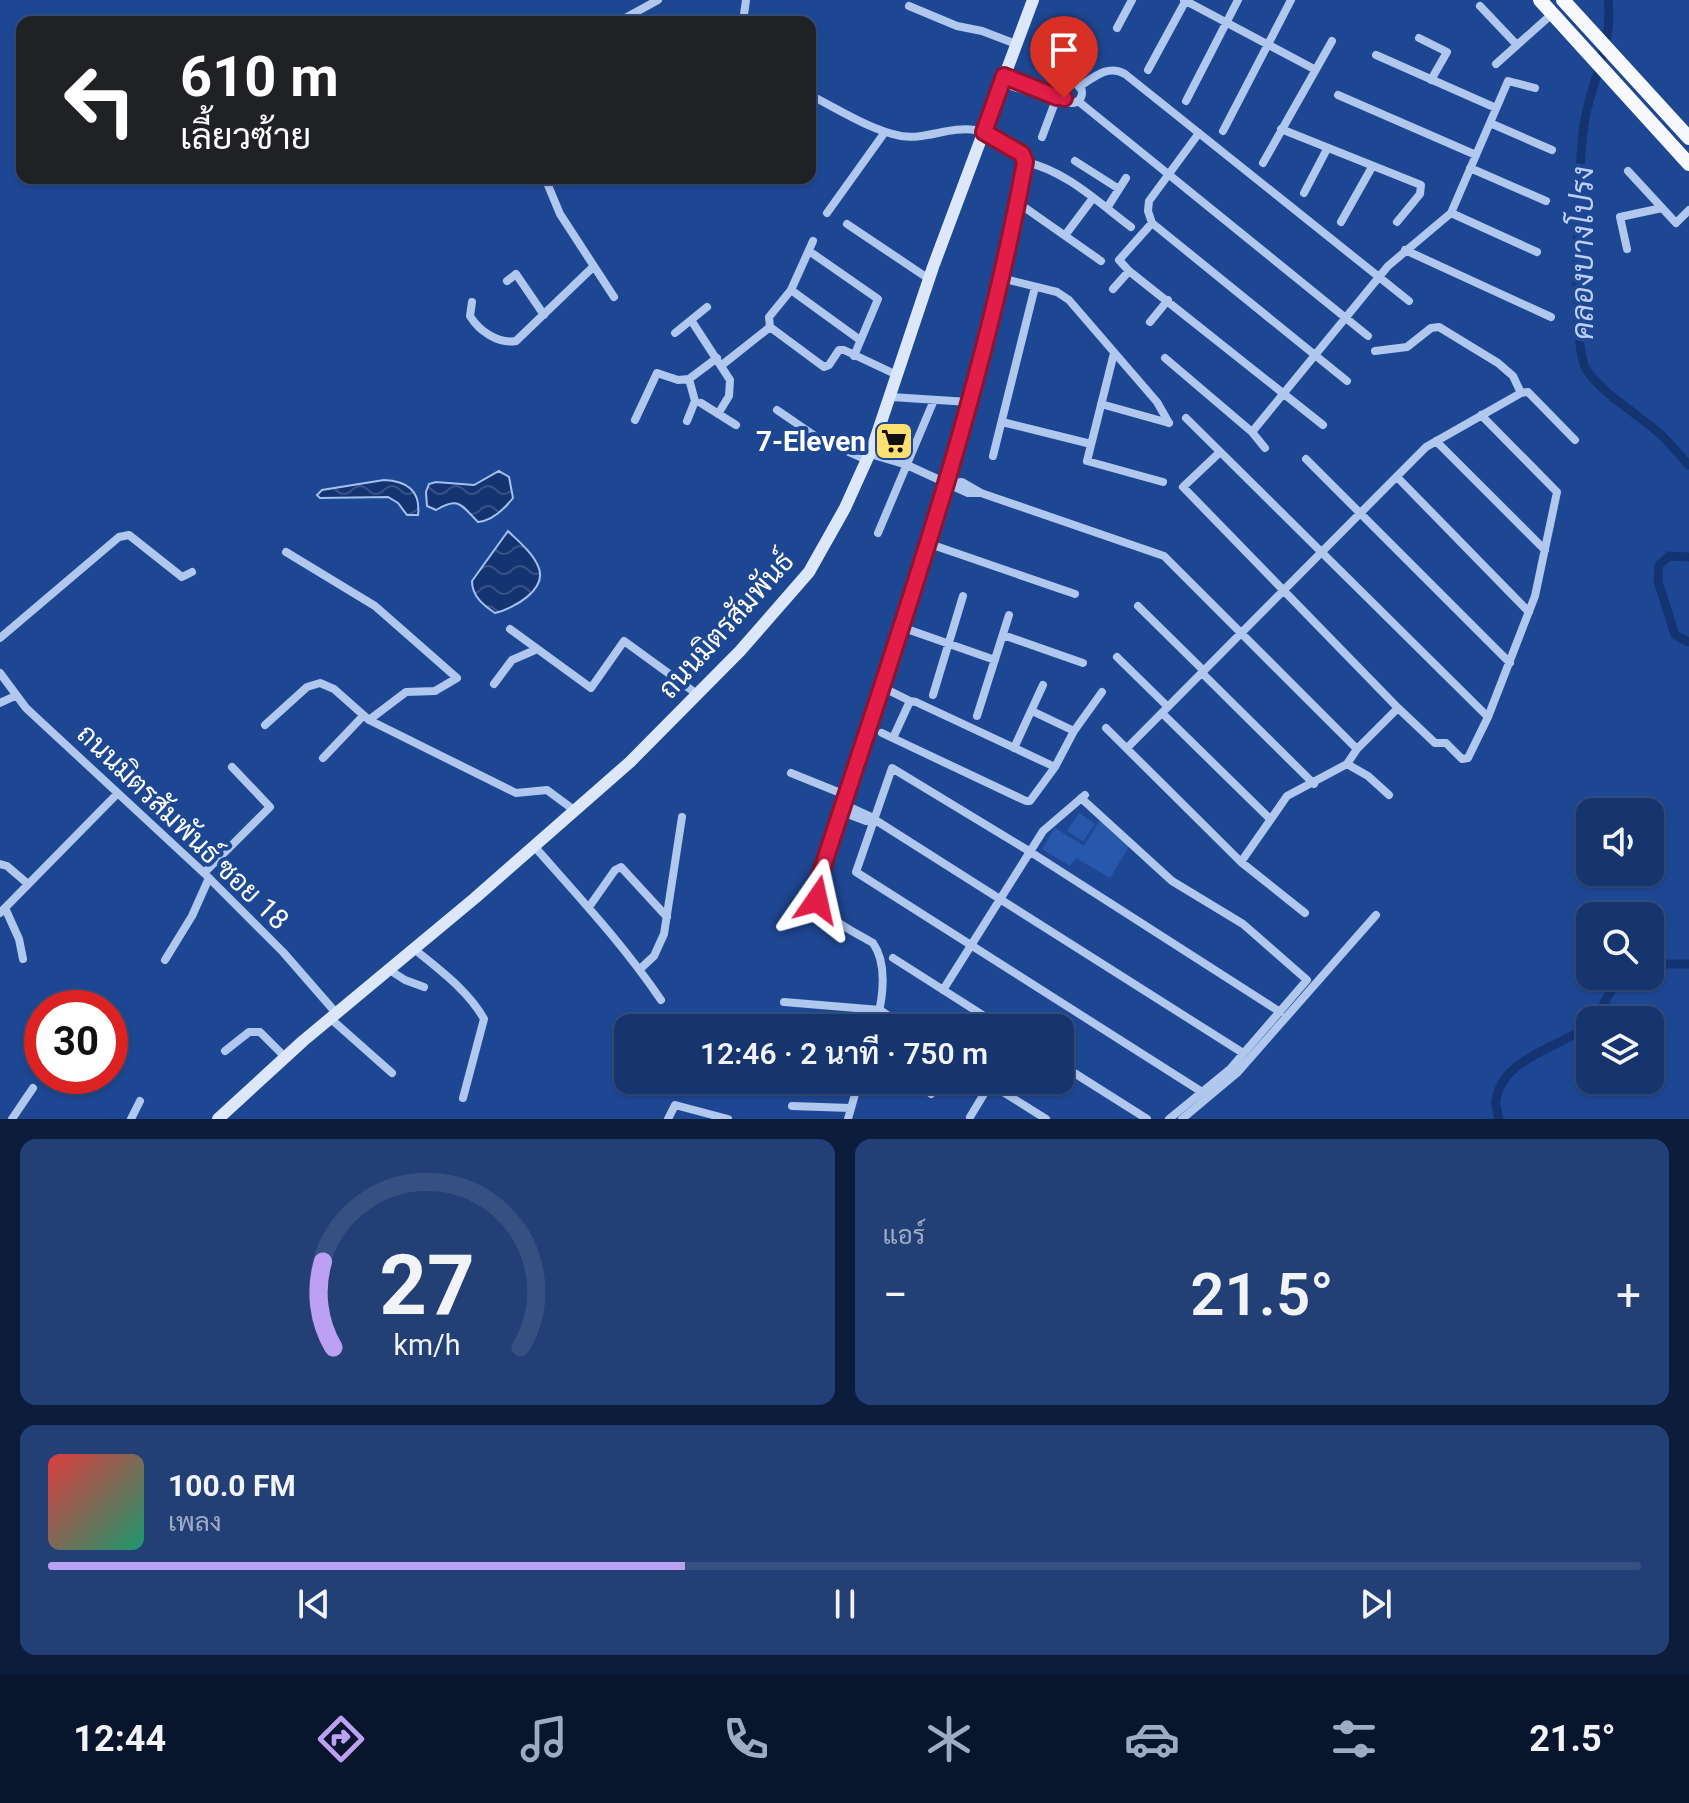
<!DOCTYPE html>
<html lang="th">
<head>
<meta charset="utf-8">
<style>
  :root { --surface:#16356e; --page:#234076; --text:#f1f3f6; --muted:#9eabc2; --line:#355081; --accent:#bca0f2 }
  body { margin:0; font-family:Roboto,Sarabun,sans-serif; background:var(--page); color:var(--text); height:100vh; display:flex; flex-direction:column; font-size:30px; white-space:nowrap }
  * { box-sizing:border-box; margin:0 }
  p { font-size:26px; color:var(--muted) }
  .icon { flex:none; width:44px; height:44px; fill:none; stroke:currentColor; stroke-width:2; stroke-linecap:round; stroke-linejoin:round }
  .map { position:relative; height:1119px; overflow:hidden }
  .side { display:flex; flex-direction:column; gap:20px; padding:20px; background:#0c1d3c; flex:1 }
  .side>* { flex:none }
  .guide { position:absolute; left:16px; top:16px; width:800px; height:168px; border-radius:16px; box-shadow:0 2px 6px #0004,0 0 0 2px var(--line); background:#202124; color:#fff; overflow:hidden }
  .fabs { position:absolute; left:1576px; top:798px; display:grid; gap:16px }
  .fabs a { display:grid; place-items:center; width:88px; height:88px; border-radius:16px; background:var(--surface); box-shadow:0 2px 6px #0004,0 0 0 2px var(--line); font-size:40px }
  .speed { position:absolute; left:24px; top:990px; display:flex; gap:16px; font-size:40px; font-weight:700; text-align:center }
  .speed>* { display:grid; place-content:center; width:104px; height:104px; border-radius:50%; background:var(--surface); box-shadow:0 2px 6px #0004,0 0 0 2px var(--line); line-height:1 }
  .speed .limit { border:12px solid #d22; background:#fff; color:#111 }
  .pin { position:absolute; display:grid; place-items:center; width:68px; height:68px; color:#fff; margin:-82px -34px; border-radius:50% 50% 50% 0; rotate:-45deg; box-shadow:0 0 8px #0007 }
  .pin .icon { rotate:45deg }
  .me { position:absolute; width:88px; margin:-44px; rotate:11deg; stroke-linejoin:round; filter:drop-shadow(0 0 6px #0008) }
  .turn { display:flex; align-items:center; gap:28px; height:168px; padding:0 32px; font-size:36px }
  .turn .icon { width:104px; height:104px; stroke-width:2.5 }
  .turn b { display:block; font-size:56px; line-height:68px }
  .big { font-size:60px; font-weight:600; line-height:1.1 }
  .side .tile { flex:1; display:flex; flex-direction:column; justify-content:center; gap:12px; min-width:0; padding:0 28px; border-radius:16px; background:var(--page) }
  .side .dial { align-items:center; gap:0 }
  .dial svg { height:208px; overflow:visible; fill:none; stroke:var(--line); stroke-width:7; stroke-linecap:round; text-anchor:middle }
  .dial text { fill:var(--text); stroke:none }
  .song { display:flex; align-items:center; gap:24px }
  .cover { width:96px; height:96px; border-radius:12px; background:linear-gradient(135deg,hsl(0 70% 55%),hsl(160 70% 35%)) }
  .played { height:8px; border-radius:4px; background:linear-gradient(90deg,var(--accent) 40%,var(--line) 40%) }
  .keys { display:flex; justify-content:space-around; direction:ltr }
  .heat { display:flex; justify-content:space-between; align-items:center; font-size:44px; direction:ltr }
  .side .tiles { flex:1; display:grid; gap:20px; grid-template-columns:1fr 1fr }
  .tile:last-child { grid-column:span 2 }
  .trip { position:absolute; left:614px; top:1014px; width:460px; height:80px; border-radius:16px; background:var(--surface); box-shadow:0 2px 6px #0004,0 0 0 2px var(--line); font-weight:600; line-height:80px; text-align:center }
  .tabs { display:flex; height:128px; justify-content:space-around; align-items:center; background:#09152c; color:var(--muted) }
  .tabs .icon { width:56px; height:56px }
  .tabs .on { color:var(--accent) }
  .tabs b { font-size:36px; color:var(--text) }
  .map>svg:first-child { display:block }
  .pitch { fill:#2758ab }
  .water { fill:url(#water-waves); stroke:#a3c0f0; stroke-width:2 }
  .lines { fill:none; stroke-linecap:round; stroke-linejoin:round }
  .canal { stroke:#143471; stroke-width:9 }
  .street { stroke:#b0c7ee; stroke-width:8 }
  .secondary { stroke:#dce7fa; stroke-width:12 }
  .primary { stroke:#f7f9ff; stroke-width:14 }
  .route-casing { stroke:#92132f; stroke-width:20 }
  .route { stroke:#e11d48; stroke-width:14 }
  .labels { text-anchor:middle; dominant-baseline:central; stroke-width:8; stroke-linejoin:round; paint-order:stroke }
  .poi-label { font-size:28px; font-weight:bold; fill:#fff; stroke:#1e4793; text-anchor:end }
  .street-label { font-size:28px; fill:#fff; stroke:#1e4793 }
  .water-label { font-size:30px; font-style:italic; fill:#bcd1f5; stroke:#1e4793 }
</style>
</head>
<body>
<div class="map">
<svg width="1689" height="1119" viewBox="0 0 1689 1119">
  <defs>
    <pattern id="water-waves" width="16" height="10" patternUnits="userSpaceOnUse" patternTransform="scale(2)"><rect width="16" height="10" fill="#143471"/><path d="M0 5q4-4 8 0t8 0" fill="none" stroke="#375286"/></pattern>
  </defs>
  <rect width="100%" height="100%" fill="#1e4793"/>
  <path class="pitch" d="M1079,813L1095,824L1083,841L1067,831Z
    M1100,820L1130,845L1110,878L1076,858L1070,866L1042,849L1055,828L1084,846Z"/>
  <path class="water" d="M499,471L509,477L513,498C505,508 492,521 478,522C461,505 459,496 436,510L427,506L426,492L429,484L436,482L474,485Z
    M384,480C406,481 421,490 418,515H407L398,503L388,497L320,498L317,495L322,490Z
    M508,531C518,541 532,552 538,566C549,589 513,609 495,613C483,605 472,596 472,581Z"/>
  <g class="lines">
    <path class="canal" d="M1608,0C1614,44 1590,82 1584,125C1578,161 1571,344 1586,369C1603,395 1637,413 1660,434C1670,443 1679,455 1689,465
      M1689,557L1669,556L1659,565L1658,581L1675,635L1689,642
      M1650,964H1689
      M1595,1020L1619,976
      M1499,1119C1498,1114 1495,1106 1496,1101C1501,1058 1561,1047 1590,1025"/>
    <path class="street" d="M1184,0L1314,69
      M909,6L957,26L982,31L1016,44
      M1480,6L1517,45
      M618,22L658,0
      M743,22L746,0
      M1117,28L1132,0
      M1419,38L1447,52L1431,80
      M1376,55L1496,108
      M1496,64L1552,14
      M1148,70L1186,0
      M1004,76L1057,97
      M1001,83L1050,98L1062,95
      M1062 93a10 10 0 1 1 20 0a10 10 0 1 1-20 0Z
      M1079,87C1094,77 1108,64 1125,74L1409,301
      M810,95C838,109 870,130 901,136C926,140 950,126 975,130C985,132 994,138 1003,142C1013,148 1021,151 1025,162C1065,170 1099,203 1131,227
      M1338,95L1476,155
      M1078,101L1368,336
      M1186,101L1238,0
      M1490,123L1552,150
      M1281,129L1421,185L1420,194L1397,222
      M1223,131L1291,0
      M1199,133L1149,201L1148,211L1152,223L1347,381
      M1042,137L1057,97
      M1075,161L1119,189
      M1263,163L1332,41
      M1470,168L1546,201
      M1628,171L1676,223L1689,210
      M545,178L560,214L614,297
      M1304,193L1327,149
      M1024,207L1101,261
      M1107,208L1126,178
      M827,213L885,132
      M1451,213L1537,252
      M1341,222L1372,167
      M1152,223L1119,260L1129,271L1323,425
      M847,224L929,279
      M1066,234L1093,198
      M1627,249L1620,217L1662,208
      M1405,250L1551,317
      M809,251L878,299L854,356
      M1001,278L1057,292L1069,300L1157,402L1169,423
      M507,281L516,274L544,315
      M1113,289L1129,271
      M791,290L860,340
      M472,302L470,316C479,331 498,344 516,341L593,267
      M691,320L730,380L729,396L718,414
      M1150,322L1168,300
      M770,327L824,367L829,365L839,350H844L897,375
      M770,327L769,317L791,290L813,241
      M675,333L707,307
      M1375,351L1407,347L1431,328L1439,327L1498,363L1513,376L1521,393
      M1114,353L1087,461L1163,482
      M1165,358L1252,432L1265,448
      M722,365L770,327
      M891,397L969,402
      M701,403L736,425
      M1101,404L1169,423
      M777,410L818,438L867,460
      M1186,418L1488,717
      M635,420L657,373L678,380L689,379L717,358
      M687,421L695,401L689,379
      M1002,422L1091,444
      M1252,432L1388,266L1451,213L1508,81L1535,88
      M1436,441L1545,550
      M873,446L902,463
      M1220,452L1183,487L1398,708L1435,743H1446L1462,759L1468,758L1488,717L1535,596L1557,492L1481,415
      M870,454L907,465L968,493H980
      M993,456L1035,287
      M1306,459L1510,663
      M1397,477L1529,612
      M951,483L962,482L981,493L1164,556L1357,749
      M878,533L934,400
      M927,543L1075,594
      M286,552L375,606L457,678L435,691L406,692L369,720
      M1138,606L1204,671
      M901,627L995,660
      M510,629L591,688L624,641L697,694
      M1003,635L1083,663
      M0,638L119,537L129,535L182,577L192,572
      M1117,657L1168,707
      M0,673L26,708L204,873L283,952L337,1014
      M1202,673L1314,784
      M494,684L512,660L535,650
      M882,687L910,701
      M933,695L963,596
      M0,703L15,696
      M1032,711L1074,731
      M1162,713L1270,819
      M977,716L1009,615
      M265,725L307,687L320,683L334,689L369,720L516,793L547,790L574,810
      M1106,728L1241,862L1305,913
      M882,733L1026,801H1030L1055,767L1074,731L1102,692
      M893,738L910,701L916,702L1055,767
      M1014,748L1043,685
      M1127,748L1426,447L1521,393L1528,392L1575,440
      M323,758L363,716
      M1347,764L1368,776L1389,795
      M791,773L848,796
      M1081,798L1172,881L1243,924L1307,980L1230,1069L1169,1119
      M845,805L869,816L1243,1053
      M842,812L866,821L874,820
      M534,846C578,896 623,944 661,1000
      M1241,862L1287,796L1347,764L1357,749L1398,708
      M0,864L7,866L28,884
      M204,873L270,807L232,767
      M589,907L615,870L621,867L667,917
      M5,908L19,939L23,959
      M0,913L117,794
      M413,948C438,969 468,990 484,1019L463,1098
      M893,958L1003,1028
      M165,960L192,916L209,878
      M388,969L405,980L424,987
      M640,969L654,956L664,934L682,817
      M943,990L1043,831L1085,795
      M784,1002L880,1010L907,1028
      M331,1019L392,1073
      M878,1019L894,1028
      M875,1028C882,1003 889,966 873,943C850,929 819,918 816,888C892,648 980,410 1025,162
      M225,1051L249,1032H260L286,1058
      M1060,1064L1147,1119
      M984,1080L1046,1119
      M1202,1092L856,872L892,768L1029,851L1280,1012
      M931,1094L940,1080
      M792,1106L850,1108
      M970,1117L990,1084
      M12,1119L33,1088
      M131,1119L140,1101
      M668,1119L675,1105L728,1119
      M848,1119L859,1080
      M1182,1119L1237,1073L1376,915"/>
    <path class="secondary" d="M218,1119L303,1041L475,898L630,762L740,651L809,572L845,508L873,446L933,267L1033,0"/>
    <path class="primary" d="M1540,0L1689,164
      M1563,0L1689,138"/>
  </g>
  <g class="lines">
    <defs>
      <path id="route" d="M817,900L816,888C893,649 980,410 1025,162L1022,154L984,132L1004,76L1057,97L1062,95L1064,98"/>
    </defs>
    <use href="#route" class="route-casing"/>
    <use href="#route" class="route"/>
  </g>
  <defs>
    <symbol id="supermarket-square" viewBox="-11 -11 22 22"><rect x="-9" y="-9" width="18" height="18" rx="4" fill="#fde06f" stroke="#1e4793"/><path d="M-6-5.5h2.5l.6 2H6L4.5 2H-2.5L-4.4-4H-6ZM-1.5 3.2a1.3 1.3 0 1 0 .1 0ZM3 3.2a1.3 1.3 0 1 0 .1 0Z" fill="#111"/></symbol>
  </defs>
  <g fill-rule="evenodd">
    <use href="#supermarket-square" x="872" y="419" width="44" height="44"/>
  </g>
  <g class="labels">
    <g class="poi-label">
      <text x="866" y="441">7-Eleven</text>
    </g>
    <g class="street-label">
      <text transform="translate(726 625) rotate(-48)">ถนนมิตรสัมพันธ์</text>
      <text transform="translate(183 827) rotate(44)">ถนนมิตรสัมพันธ์ ซอย 18</text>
    </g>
    <g class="water-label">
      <text transform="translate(1582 253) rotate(-90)">คลองบางโปรง</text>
    </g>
  </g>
</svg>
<div class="fabs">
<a><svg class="icon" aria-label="sound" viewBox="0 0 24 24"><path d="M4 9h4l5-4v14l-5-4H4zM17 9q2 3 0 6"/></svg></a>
<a><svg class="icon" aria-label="search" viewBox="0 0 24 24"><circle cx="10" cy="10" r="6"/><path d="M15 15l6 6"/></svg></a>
<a><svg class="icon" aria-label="layers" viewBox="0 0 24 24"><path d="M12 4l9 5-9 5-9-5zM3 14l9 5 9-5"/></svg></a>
</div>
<div class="speed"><div class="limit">30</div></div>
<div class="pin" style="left:1064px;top:98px;background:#d93025"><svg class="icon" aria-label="arrive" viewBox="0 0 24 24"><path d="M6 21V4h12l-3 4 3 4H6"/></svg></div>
<svg class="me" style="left:817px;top:900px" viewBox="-20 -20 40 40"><path d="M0-17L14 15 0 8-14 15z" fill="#e11d48" stroke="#fff" stroke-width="4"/></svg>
<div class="trip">12:46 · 2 นาที · 750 m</div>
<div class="guide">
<div class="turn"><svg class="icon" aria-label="left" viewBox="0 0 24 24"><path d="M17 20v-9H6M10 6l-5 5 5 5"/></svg><div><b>610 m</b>เลี้ยวซ้าย</div></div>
</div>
</div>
<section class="side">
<div class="tiles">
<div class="tile dial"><svg viewBox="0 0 100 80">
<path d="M14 69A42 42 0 1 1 86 69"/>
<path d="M14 69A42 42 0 0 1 10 36" stroke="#bca0f2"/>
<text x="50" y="56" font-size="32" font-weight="700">27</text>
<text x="50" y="72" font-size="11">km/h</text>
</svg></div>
<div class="tile"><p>แอร์</p>
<div class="heat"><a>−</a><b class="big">21.5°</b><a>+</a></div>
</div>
<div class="tile">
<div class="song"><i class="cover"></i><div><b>100.0 FM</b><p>เพลง</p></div></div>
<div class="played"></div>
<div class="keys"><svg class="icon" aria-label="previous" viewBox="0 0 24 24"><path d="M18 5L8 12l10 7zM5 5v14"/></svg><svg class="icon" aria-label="pause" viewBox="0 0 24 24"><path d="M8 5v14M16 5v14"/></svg><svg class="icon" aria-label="next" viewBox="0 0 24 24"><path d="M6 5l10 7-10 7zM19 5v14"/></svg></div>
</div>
</div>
</section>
<nav class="tabs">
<b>12:44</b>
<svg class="icon on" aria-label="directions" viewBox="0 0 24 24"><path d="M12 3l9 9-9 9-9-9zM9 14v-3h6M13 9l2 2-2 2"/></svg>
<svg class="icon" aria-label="music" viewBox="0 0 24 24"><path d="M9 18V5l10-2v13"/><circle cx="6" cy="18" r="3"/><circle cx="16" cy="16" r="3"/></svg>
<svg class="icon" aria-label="phone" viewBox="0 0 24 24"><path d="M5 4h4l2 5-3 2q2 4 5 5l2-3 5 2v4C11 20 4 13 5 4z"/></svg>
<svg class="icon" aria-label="climate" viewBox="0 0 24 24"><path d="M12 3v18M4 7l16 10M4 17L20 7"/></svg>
<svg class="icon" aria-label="car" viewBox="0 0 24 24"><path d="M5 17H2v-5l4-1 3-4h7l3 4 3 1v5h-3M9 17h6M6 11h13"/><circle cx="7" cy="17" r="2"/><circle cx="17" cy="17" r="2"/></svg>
<svg class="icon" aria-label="filters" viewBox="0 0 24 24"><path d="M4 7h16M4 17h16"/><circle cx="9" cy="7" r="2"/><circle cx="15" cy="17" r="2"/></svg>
<b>21.5°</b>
</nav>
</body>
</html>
